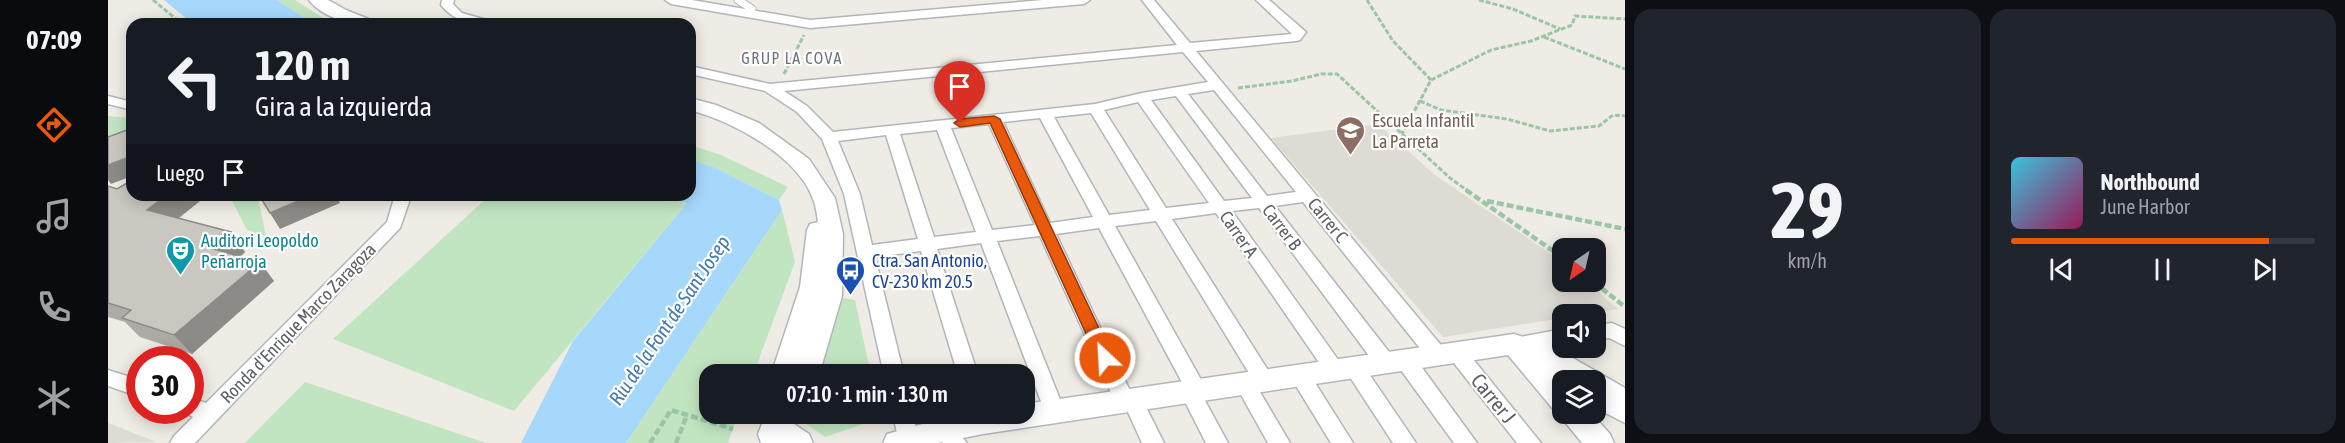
<!DOCTYPE html>
<html lang="es">
<head>
<meta charset="utf-8">
<style>
  :root { --surface:#171b24; --page:#20242c; --text:#f1f3f6; --muted:#9ea1a6; --line:#363941; --accent:#ea580c }
  body { margin:0; font-family:"Asap Condensed",sans-serif; background:var(--page); color:var(--text); height:100vh; display:flex; flex-direction:column; font-size:22px; white-space:nowrap }
  * { box-sizing:border-box; margin:0 }
  p { font-size:20px; color:var(--muted) }
  .icon { flex:none; width:33px; height:33px; fill:none; stroke:currentColor; stroke-width:2; stroke-linecap:round; stroke-linejoin:round }
  .map { position:relative; flex:1; overflow:hidden }
  .drawer { display:flex; flex-direction:column; gap:9px; padding:9px; background:#0d0f14; width:720px }
  .drawer>* { flex:none }
  .banner { position:absolute; left:18px; top:18px; width:570px; height:183px; border-radius:18px; box-shadow:0 3px 15px #0003; background:#171b24; color:var(--text); overflow:hidden }
  .needle { width:39px; rotate:214deg }
  .tools { position:absolute; left:1444px; top:238px; display:grid; gap:12px }
  .tools a { display:grid; place-items:center; width:54px; height:54px; border-radius:12px; background:var(--surface); box-shadow:0 3px 15px #0003; font-size:30px }
  .speed { position:absolute; left:18px; top:346px; display:flex; gap:12px; font-size:30px; font-weight:700; text-align:center }
  .speed>* { display:grid; place-content:center; width:78px; height:78px; border-radius:50%; background:var(--surface); box-shadow:0 3px 15px #0003; line-height:1 }
  .speed .limit { border:9px solid #d22; background:#fff; color:#111 }
  .pin { position:absolute; display:grid; place-items:center; width:51px; height:51px; color:#fff; margin:-62px -26px; border-radius:50% 50% 50% 0; rotate:-45deg; box-shadow:0 0 6px #0007 }
  .pin .icon { rotate:45deg }
  .me { position:absolute; width:66px; margin:-33px; rotate:335deg; stroke-linejoin:round; filter:drop-shadow(0 0 4px #0008) }
  .turn { display:flex; align-items:center; gap:21px; height:126px; padding:0 30px; font-size:27px }
  .turn .icon { width:78px; height:78px; stroke-width:2.5 }
  .turn b { display:block; font-size:42px; line-height:51px }
  .then { display:flex; align-items:center; height:57px; padding:0 30px; background:#0003; gap:12px; font-size:22px }
  .drawer .widget { flex:1; display:flex; flex-direction:column; justify-content:center; gap:9px; min-width:0; padding:0 21px; border-radius:18px; background:var(--page) }
  .drawer .dial { align-items:center; gap:0 }
  .dial b { font-size:78px; line-height:1 }
  .song { display:flex; align-items:center; gap:18px }
  .cover { width:72px; height:72px; border-radius:9px; background:linear-gradient(135deg,hsl(190 70% 55%),hsl(330 70% 35%)) }
  .played { height:6px; border-radius:3px; background:linear-gradient(90deg,var(--accent) 85%,var(--line) 85%) }
  .keys { display:flex; justify-content:space-around; direction:ltr }
  .drawer .tiles { flex:1; display:grid; gap:9px; grid-template-columns:repeat(2,1fr) }
  .trip { position:absolute; left:591px; top:364px; width:336px; height:60px; border-radius:18px; background:var(--surface); box-shadow:0 3px 15px #0003; font-weight:600; line-height:60px; text-align:center }
  main { display:flex; flex:1; min-height:0 }
  .tab-bar { display:flex; flex-direction:column; width:108px; justify-content:space-around; align-items:center; background:#090b0e; color:var(--muted) }
  .tab-bar .icon { width:42px; height:42px }
  .tab-bar .on { color:var(--accent) }
  .tab-bar b { font-size:27px; color:var(--text) }
  .map>svg:first-child { display:block }
  .education { fill:#dedbd2 }
  .green { fill:#c2e5c1 }
  .water { fill:#a6d8fc }
  .lines { fill:none; stroke-linecap:round; stroke-linejoin:round }
  .lane-casing { stroke:#b2b5b9; stroke-width:9 }
  .street-casing { stroke:#b2b5b9; stroke-width:3 }
  .secondary-casing { stroke:#b3b7bb; stroke-width:3 }
  .path-far1 { stroke:#9bc5a6; stroke-width:3; stroke-dasharray:5 2; stroke-linecap:butt }
  .path { stroke:#9bc5a6; stroke-width:4.5; stroke-dasharray:7 3; stroke-linecap:butt }
  .lane { stroke:#fff; stroke-width:7 }
  .street { fill:#fff; fill-rule:evenodd }
  .secondary { fill:#fff; fill-rule:evenodd }
  .wall { fill:#aeaba6 }
  .shaded-wall { fill:#8d8b87 }
  .building { fill:#cac7c1; stroke:#8d8b87; stroke-width:1.5 }
  .route { fill:#ea580c; stroke:#983908; stroke-width:1.5 }
  .labels { text-anchor:middle; dominant-baseline:central; stroke-width:4.5; stroke-linejoin:round; paint-order:stroke }
  .far-neighbourhood-label { font-size:16px; letter-spacing:1.5px; fill:#6d7276; stroke:#fff }
  .education-label { font-size:18px; fill:#785e54; stroke:#fff; text-anchor:start }
  .street-label { font-size:18px; fill:#5c6064; stroke:#fff }
  .culture-label { font-size:18px; fill:#0d838f; stroke:#fff; text-anchor:start }
  .transit-label { font-size:18px; fill:#164399; stroke:#fff; text-anchor:start }
  .water-label { font-size:20px; font-style:italic; fill:#4378ae; stroke:#fff }
  .near-street-label { font-size:21px; fill:#5c6064; stroke:#fff }
</style>
</head>
<body>
<main>
<nav class="tab-bar">
<b>07:09</b>
<svg class="icon on" aria-label="directions" viewBox="0 0 24 24"><path d="M12 3l9 9-9 9-9-9zM9 14v-3h6M13 9l2 2-2 2"/></svg>
<svg class="icon" aria-label="music" viewBox="0 0 24 24"><path d="M9 18V5l10-2v13"/><circle cx="6" cy="18" r="3"/><circle cx="16" cy="16" r="3"/></svg>
<svg class="icon" aria-label="phone" viewBox="0 0 24 24"><path d="M5 4h4l2 5-3 2q2 4 5 5l2-3 5 2v4C11 20 4 13 5 4z"/></svg>
<svg class="icon" aria-label="climate" viewBox="0 0 24 24"><path d="M12 3v18M4 7l16 10M4 17L20 7"/></svg>
</nav>
<div class="map">
<svg width="1517" height="443" viewBox="0 0 1517 443">
  <rect width="100%" height="100%" fill="#eeece4"/>
  <path class="education" d="M1270,124L1327,175L1455,262V282H1479L1510,309L1472,315H1455V318L1335,337L1163,138Z
    M0,423L49,442L0,443Z"/>
  <path class="green" d="M169,0H187L225,24H206Z
    M0,116L24,118V142L0,154Z
    M582,145L613,155L680,187L671,200L608,168L582,159Z
    M121,195H153L150,198L158,236L139,230Z
    M382,195H552L579,203L406,411L225,339Z
    M674,210L687,262L645,375H602V414H630L620,443H518Z
    M722,296L747,300L763,375H706Z
    M197,382L378,443H137Z
    M698,414H772L773,418L717,437L697,423Z"/>
  <path class="water" d="M56,0H169L206,24H85Z
    M582,159L608,168L671,200L674,210L518,443H413L465,341L579,203L552,195H582Z"/>
  <g class="lines">
    <defs>
      <path id="lane" d="M630,0L644,9L640,13"/>
      <path id="street" d="M334,0H346L345,4L354,13L382,21L384,24C363,24 347,22 333,5Z
        M557,0H584L702,20L935,0H982L976,4L702,28L563,4Z
        M1034,0H1046L1082,43L1184,34L1148,0H1161L1198,32L1192,40L1188,41L1088,51L1337,350L1340,356L1337,362L1330,364L1323,362L1195,202L1167,206L1285,357L1288,363L1285,369L1278,371L1271,369L1151,208L1124,211L1236,368L1239,362L1246,360L1253,362L1308,443H1285L1238,371L1235,377L1228,379L1221,377L1108,213L1064,219L1163,375L1166,381L1163,387L1156,389L1149,387L1182,443H1160L1127,384L1130,378L1137,376L1144,378L1048,221L1007,226L1096,385L1099,391L1095,397L1120,443H1098L1072,392L1076,386L991,228L948,234L1023,393L1032,395L1056,443H1034L1019,410L1010,408L932,236L889,241L957,412L954,418L947,421L940,418L937,412L873,243L829,249L870,375H850L813,251L767,257L796,375H776L736,194L714,139L689,112L657,91L582,74V66L662,84L1069,45ZM1075,52L1100,82L1034,93L987,104L725,132L699,106L676,91ZM1106,90L1188,192L1159,196L1080,94ZM1068,96L1144,198L1116,201L1043,100ZM1030,102L1101,203L1058,208L996,110ZM983,113L1042,210L1001,215L946,117ZM932,118L985,217L942,223L895,122ZM881,124L927,225L884,230L843,128ZM829,130L868,232L826,237L792,134ZM778,135L810,239L764,245L752,194L730,141Z
        M0,96L24,102V110L0,104Z
        M284,195H300L301,202L292,228L87,443H62L66,436L85,417L74,411H82V398L98,403L279,222L285,202Z
        M1504,323L1517,329V346L1501,338L1488,339V325Z
        M1455,329V345L1444,346L1517,388V423L1488,408V381H1471L1465,378L1467,381H1455V389L1425,373L1422,367L1425,361L1432,359L1436,361L1412,347L1410,342L1412,337Z
        M1349,345L1356,348L1433,443H1409L1342,358L1339,353L1342,348Z
        M1297,352L1304,354L1369,443H1346L1290,366L1287,360L1290,354Z
        M1192,368L1199,370L1245,443H1223L1182,376L1185,370Z
        M0,370L32,380V397L0,386Z
        M785,414H805L810,439L809,443H791Z
        M835,420L842,423L859,443H835L825,429L828,423Z"/>
      <path id="secondary" d="M201,0H220L238,10L263,20L265,24C243,24 216,19 201,0Z
        M582,98L608,105L651,123L701,159L727,198L735,234L734,296L711,375H663L692,287L699,230L702,224L710,222C709,215 708,206 705,199C690,156 624,121 582,110Z
        M1406,334L1415,337L1455,382V414H1484L1502,434L1506,443H1474L1457,422L1454,412L1445,409L1400,355L875,434L830,443H775L779,434L850,414H916V404Z
        M658,414H686L683,422L701,434L705,443H653L650,434Z"/>
    </defs>
    <use href="#lane" class="lane-casing"/>
    <use href="#street" class="street-casing"/>
    <use href="#secondary" class="secondary-casing"/>
    <path class="path-far1" d="M45,0L74,24
      M1259,0L1285,41L1323,80L1294,134
      M1371,0L1405,9L1452,29
      M1436,37L1517,69
      M676,74L696,35
      M1323,80L1383,50L1423,41L1464,25L1467,16L1517,19
      M1130,88L1184,81L1213,74H1229L1342,178L1360,191
      M1312,101L1333,110L1399,119L1442,131L1491,126L1505,115L1517,116"/>
    <path class="path" d="M1358,190L1455,258
      M1379,201L1517,229
      M1486,282L1517,307
      M542,443L563,410L625,429
      M568,443L579,415"/>
    <use href="#lane" class="lane"/>
    <use href="#street" class="street"/>
    <use href="#secondary" class="secondary"/>
  </g>
  <path class="wall" d="M0,186L24,195H96L97,197L70,219L123,232L137,252L133,256L166,281L84,354L32,337L17,322L0,317Z"/>
  <path class="shaded-wall" d="M24,156V176L3,184L0,180V165Z
    M59,195H96L97,197L55,230L39,210Z
    M204,195H228L232,203L172,229L162,213Z
    M123,232L137,252L120,268L105,249Z
    M152,262L166,281L84,354L66,335Z"/>
  <path class="building" d="M24,128V156L0,165V137Z
    M24,180V195H59L39,210L123,232L105,249L152,262L66,335L14,318L23,310L0,303V186L9,189Z
    M151,195H204L162,213Z"/>
  <path class="route" d="M886,116L892,119L1005,358L1003,363L997,365L992,363L989,358L882,123L852,127L846,123L852,119Z"/>
  <defs>
    <symbol id="school-pin" viewBox="-11 -11 22 30"><path d="M0 17L-7.5 6A9.5 9.5 0 1 1 7.5 6Z" fill="#8d6e63" stroke="#fff"/><path d="M0-5L7-2L0 1L-7-2ZM-4 1L0 2.5L4 1V4Q0 6-4 4Z" fill="#fff"/></symbol>
    <symbol id="theatre-pin" viewBox="-11 -11 22 30"><path d="M0 17L-7.5 6A9.5 9.5 0 1 1 7.5 6Z" fill="#0f9aa8" stroke="#fff"/><path d="M-5-5.5Q0-4 5-5.5V0Q5 5 0 6Q-5 5-5 0ZM-3.3-2.5H-1v1.5H-3.3ZM1-2.5H3.3v1.5H1ZM-2.8 1Q0 5.5 2.8 1Z" fill="#fff"/></symbol>
    <symbol id="bus-pin" viewBox="-11 -11 22 30"><path d="M0 17L-7.5 6A9.5 9.5 0 1 1 7.5 6Z" fill="#1a4fb4" stroke="#fff"/><path d="M-5-6H5V4H4V6H2V4H-2V6H-4V4H-5ZM-3.5-4V0h7V-4ZM-3.5 1.2v1.5H-2V1.2ZM2 1.2v1.5H3.5V1.2Z" fill="#fff"/></symbol>
  </defs>
  <g fill-rule="evenodd">
    <use href="#school-pin" x="1226" y="114" width="33" height="45"/>
    <use href="#theatre-pin" x="56" y="234" width="33" height="45"/>
    <use href="#bus-pin" x="726" y="254" width="33" height="45"/>
  </g>
  <g class="labels">
    <g class="far-neighbourhood-label">
      <text x="684" y="58">GRUP LA COVA</text>
    </g>
    <g class="education-label">
      <text x="1264" y="120">Escuela Infantil<tspan x="1264" dy="21">La Parreta</tspan></text>
    </g>
    <g class="street-label">
      <text transform="translate(1220 220) rotate(51)">Carrer C</text>
      <text transform="translate(1174 227) rotate(53)">Carrer B</text>
      <text transform="translate(1131 234) rotate(55)">Carrer A</text>
      <text transform="translate(190 323) rotate(-46)">Ronda d'Enrique Marco Zaragoza</text>
    </g>
    <g class="culture-label">
      <text x="93" y="240">Auditori Leopoldo<tspan x="93" dy="21">Peñarroja</tspan></text>
    </g>
    <g class="transit-label">
      <text x="764" y="260">Ctra. San Antonio,<tspan x="764" dy="21">CV-230 km 20.5</tspan></text>
    </g>
    <g class="water-label">
      <text transform="translate(561 320) rotate(-56)">Riu de la Font de Sant Josep</text>
    </g>
    <g class="near-street-label">
      <text transform="translate(1386 398) rotate(51)">Carrer J</text>
    </g>
  </g>
</svg>
<div class="tools">
<a><svg class="needle" viewBox="-14 -14 28 28"><path d="M0-13l5 13h-10z" fill="#e53935"/><path d="M0 13l5-13h-10z" fill="#9ea1a6"/></svg></a>
<a><svg class="icon" aria-label="sound" viewBox="0 0 24 24"><path d="M4 9h4l5-4v14l-5-4H4zM17 9q2 3 0 6"/></svg></a>
<a><svg class="icon" aria-label="layers" viewBox="0 0 24 24"><path d="M12 4l9 5-9 5-9-5zM3 14l9 5 9-5"/></svg></a>
</div>
<div class="speed"><div class="limit">30</div></div>
<div class="pin" style="left:852px;top:123px;background:#d93025"><svg class="icon" aria-label="arrive" viewBox="0 0 24 24"><path d="M6 21V4h12l-3 4 3 4H6"/></svg></div>
<svg class="me" style="left:997px;top:358px" viewBox="-20 -20 40 40"><circle r="17" fill="#ea580c" stroke="#fff" stroke-width="3"/><path d="M0-11L8 9 0 5-8 9z" fill="#fff"/></svg>
<div class="trip">07:10 · 1 min · 130 m</div>
<div class="banner">
<div class="turn"><svg class="icon" aria-label="left" viewBox="0 0 24 24"><path d="M17 20v-9H6M10 6l-5 5 5 5"/></svg><div><b>120 m</b>Gira a la izquierda</div></div>
<div class="then">Luego<svg class="icon" aria-label="arrive" viewBox="0 0 24 24"><path d="M6 21V4h12l-3 4 3 4H6"/></svg></div>
</div>
</div>
<section class="drawer">
<div class="tiles">
<div class="widget dial"><b>29</b><p>km/h</p></div>
<div class="widget">
<div class="song"><i class="cover"></i><div><b>Northbound</b><p>June Harbor</p></div></div>
<div class="played"></div>
<div class="keys"><svg class="icon" aria-label="previous" viewBox="0 0 24 24"><path d="M18 5L8 12l10 7zM5 5v14"/></svg><svg class="icon" aria-label="pause" viewBox="0 0 24 24"><path d="M8 5v14M16 5v14"/></svg><svg class="icon" aria-label="next" viewBox="0 0 24 24"><path d="M6 5l10 7-10 7zM19 5v14"/></svg></div>
</div>
</div>
</section>
</main>
</body>
</html>
